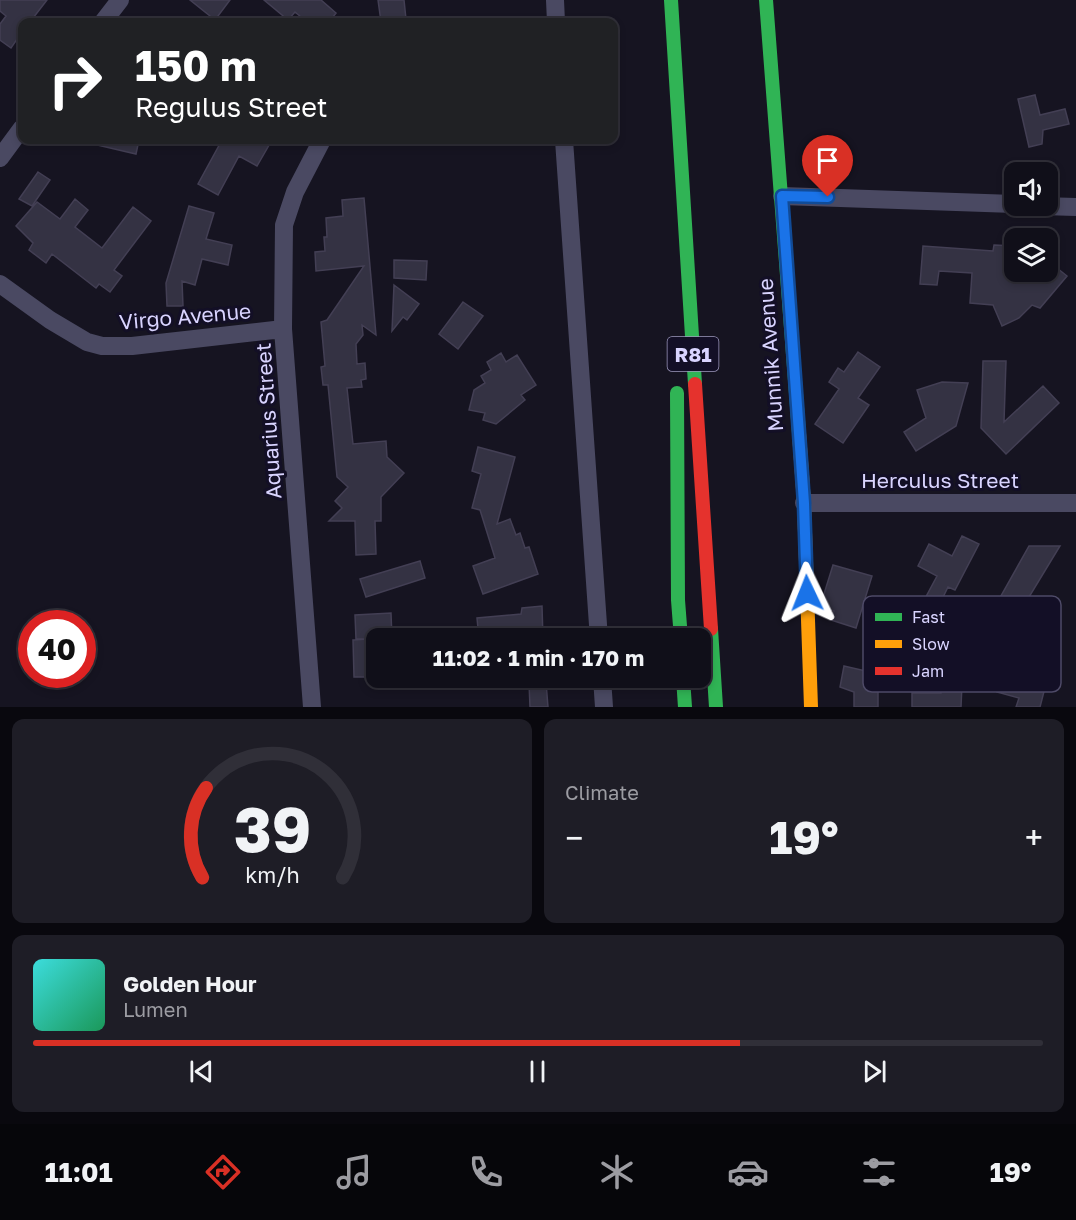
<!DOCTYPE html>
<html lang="en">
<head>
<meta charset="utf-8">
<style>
  :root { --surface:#100f19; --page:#1e1d26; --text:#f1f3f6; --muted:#9c9ca2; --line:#302f38; --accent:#d93025 }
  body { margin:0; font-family:"Golos Text",sans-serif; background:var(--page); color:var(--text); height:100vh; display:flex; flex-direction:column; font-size:22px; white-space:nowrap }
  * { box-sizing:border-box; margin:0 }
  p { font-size:20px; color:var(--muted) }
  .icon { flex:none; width:33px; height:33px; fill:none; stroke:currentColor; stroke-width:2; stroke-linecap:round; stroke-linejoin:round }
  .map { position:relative; height:707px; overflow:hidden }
  .details { display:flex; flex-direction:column; gap:12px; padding:12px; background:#09080e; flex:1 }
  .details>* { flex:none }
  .top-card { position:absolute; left:18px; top:18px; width:600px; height:126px; border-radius:12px; box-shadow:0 3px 9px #0003,0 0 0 2px var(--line); background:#202124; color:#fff; overflow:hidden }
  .fabs { position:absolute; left:1004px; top:162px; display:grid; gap:12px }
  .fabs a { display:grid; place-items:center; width:54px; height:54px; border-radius:12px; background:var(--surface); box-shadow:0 3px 9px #0003,0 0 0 2px var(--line); font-size:30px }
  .speed { position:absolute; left:18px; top:610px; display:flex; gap:12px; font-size:30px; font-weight:700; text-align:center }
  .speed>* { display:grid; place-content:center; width:78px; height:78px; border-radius:50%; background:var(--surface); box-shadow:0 3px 9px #0003,0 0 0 2px var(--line); line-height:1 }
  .speed .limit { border:9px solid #d22; background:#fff; color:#111 }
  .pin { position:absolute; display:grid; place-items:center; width:51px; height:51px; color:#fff; margin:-62px -26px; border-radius:50% 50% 50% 0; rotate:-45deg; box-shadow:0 0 6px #0007 }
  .pin .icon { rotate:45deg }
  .me { position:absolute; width:66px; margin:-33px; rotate:358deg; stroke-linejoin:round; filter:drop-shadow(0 0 4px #0008) }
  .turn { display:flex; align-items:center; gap:21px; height:126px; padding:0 18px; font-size:27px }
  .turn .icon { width:78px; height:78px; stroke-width:2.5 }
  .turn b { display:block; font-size:42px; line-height:51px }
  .big { font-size:45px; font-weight:700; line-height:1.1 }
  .details .widget { flex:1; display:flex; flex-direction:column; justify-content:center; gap:9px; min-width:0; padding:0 21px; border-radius:12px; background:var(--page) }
  .details .dial { align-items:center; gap:0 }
  .dial svg { height:156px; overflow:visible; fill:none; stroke:var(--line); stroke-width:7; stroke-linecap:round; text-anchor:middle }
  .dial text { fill:var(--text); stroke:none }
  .song { display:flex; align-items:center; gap:18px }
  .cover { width:72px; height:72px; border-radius:9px; background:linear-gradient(135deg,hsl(180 70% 55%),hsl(150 70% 35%)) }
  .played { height:6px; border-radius:3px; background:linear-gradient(90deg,var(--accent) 70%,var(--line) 70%) }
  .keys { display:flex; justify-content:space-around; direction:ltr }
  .heat { display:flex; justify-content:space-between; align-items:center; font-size:33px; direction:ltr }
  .details .tiles { flex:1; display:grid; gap:12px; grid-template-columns:1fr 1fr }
  .widget:last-child { grid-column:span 2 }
  .trip { position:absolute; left:366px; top:628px; width:345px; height:60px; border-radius:12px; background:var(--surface); box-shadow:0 3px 9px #0003,0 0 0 2px var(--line); font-weight:700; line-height:60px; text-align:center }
  .tab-bar { display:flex; height:96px; justify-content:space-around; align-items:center; background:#06060a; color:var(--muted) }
  .tab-bar .icon { width:42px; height:42px }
  .tab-bar .current { color:var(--accent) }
  .tab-bar b { font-size:27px; color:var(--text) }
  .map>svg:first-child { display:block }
  .building { fill:#343243; stroke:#433f54; stroke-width:1.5 }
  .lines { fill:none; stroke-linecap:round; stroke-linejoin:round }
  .street { stroke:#4a4962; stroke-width:18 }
  .fast { stroke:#30b455; stroke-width:14 }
  .slow { stroke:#ff9f0a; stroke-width:14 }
  .jam { stroke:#e5322d; stroke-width:14 }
  .route-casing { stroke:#114b97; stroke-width:15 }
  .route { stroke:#1a73e8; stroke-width:10 }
  .labels { text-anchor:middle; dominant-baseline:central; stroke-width:6; stroke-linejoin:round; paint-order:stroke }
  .shield { fill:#130f26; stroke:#9e99be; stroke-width:1.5 }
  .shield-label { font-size:20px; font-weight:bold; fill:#d9d4ff }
  .street-label { font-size:21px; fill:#d9d4ff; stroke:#130f26 }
  .key { fill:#130f26; stroke:#4e4a67; stroke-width:1.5 }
  .key-label { font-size:16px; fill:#d9d4ff }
</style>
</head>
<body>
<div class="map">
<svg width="1076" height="707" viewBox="0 0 1076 707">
  <rect width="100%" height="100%" fill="#161421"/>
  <path class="building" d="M0,0H47L30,22H22V32L11,48L0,40V24L6,16L0,11Z
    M190,0H230L215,20Z
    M264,0H321L336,13L329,22H307L295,12L288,20Z
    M378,0H404L406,19L381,22Z
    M1035,95L1040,115L1065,109L1069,124L1043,130L1042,144L1029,147L1018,99Z
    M98,140H139L136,154L97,145Z
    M222,140H272L257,166L239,156L218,195L198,184Z
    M38,172L50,180L32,206L19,199Z
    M364,198L376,335L362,325L363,335L356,344L357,364L365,363L366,379L361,380L362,387L347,388L353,444L386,441L387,457L404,473L381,497V521H375L376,554L356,555L355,521H329L342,508L335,501L348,487L337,477L328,385H323L321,367L325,366L321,322L327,320L364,266L316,271L315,252L325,251L324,237H327L326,218L343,216L342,200Z
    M75,199L88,210L75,227L102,248L133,207L151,221L114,270L122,276L110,292L99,284L96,288L52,254L46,263L29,250L33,243L16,226L37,202L60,219Z
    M189,206L214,213L206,239L232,245L228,265L202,259L195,285L182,281L183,306H167L166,283Z
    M994,245L1014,246V272H1018L1029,280L1036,272H1047V260L1067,276L1040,308L1032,305L1019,318L1002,326L993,305L970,303L972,273L939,271L937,285L920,284L923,246L993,251Z
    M394,260L427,261L426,280L394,278Z
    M394,285L419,304L407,320L403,317L392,331Z
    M463,302L483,316L458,349L439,334Z
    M858,352L880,367L858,398L869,405L843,443L815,424L839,389L829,382L838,368L844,372Z
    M501,353L506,362L517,355L536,385L521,395L525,400L496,424L483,420L485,413L469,410L474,390L485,383L481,376L491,370L487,362Z
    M983,361H1006L1004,422L1043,386L1059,403L1006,454L981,428Z
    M942,382L968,383L956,426L916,451L904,432L926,418L917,390Z
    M478,447L515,457L497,524L510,519L516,535L520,533L525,548L529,547L538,574L483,594L473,566L495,558L480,510L472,508L481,474L472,471Z
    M962,536L979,544L955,590L948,587L935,614L921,606L937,576L918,566L929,544L952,556Z
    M1029,546H1060L1023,607L997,603Z
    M420,561L425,578L366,597L360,579Z
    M833,565L872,576L856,628L831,620L834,611L823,608V597Z
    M542,606L543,639H479L477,618L521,614L522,608Z
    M391,613L392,639H356L355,615Z
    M368,639L369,677H354L353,640Z
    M1005,664L1048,676L1040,707H1016L1019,698L997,692Z
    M844,666L866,671L865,677L878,680V707H854V692L840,687Z
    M546,682L548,707H530L529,683Z
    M941,683L962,684L961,707H912V693H941Z"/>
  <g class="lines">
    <path class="street" d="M555,0L556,22
      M103,22L120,0
      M564,140L599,639
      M0,158L22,128
      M782,196L1014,204
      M1042,206L1076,207
      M0,284L50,320L87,342L102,346H132L283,329
      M804,503H1076
      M602,678L604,707
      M312,707L283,329L284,225L295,192L322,140"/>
    <path class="fast" d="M671,0L695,384
      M766,0L799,433
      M677,393L678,600L681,639
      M711,629L716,707
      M683,678L685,707"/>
    <path class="slow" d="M799,433L804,503L811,707"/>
    <path class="jam" d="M695,384L711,629"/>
  </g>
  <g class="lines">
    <defs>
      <path id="route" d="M807,593L804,503L782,196L828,197"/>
    </defs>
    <use href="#route" class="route-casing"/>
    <use href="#route" class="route"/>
  </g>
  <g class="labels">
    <rect class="shield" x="667.5" y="337" width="51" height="34" rx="4.5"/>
    <g class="shield-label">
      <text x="693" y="354">R81</text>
    </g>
    <g class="street-label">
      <text transform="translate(185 316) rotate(-5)">Virgo Avenue</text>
      <text transform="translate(770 355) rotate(-94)">Munnik Avenue</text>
      <text transform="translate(268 421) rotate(-94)">Aquarius Street</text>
      <text x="940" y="480">Herculus Street</text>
    </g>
  </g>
  <rect x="863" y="596" width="198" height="96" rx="9" class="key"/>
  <rect x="875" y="613" width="27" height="8" fill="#30b455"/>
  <rect x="875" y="640" width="27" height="8" fill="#ff9f0a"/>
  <rect x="875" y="667" width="27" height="8" fill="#e5322d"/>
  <g class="key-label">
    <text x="912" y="623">Fast</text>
    <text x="912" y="650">Slow</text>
    <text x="912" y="677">Jam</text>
  </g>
</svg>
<div class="fabs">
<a><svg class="icon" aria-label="sound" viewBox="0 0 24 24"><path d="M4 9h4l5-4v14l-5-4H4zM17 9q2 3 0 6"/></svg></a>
<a><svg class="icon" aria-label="layers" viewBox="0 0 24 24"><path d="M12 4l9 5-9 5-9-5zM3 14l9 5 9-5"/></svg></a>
</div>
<div class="speed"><div class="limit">40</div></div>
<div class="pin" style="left:828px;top:197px;background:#d93025"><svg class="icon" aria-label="arrive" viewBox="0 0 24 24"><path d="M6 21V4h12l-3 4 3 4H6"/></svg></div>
<svg class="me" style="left:807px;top:593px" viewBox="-20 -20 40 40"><path d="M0-17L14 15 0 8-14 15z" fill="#1a73e8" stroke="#fff" stroke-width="4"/></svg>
<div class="trip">11:02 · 1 min · 170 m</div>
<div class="top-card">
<div class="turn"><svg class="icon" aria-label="right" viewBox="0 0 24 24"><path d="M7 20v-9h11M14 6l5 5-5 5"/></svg><div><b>150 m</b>Regulus Street</div></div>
</div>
</div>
<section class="details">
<div class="tiles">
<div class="widget dial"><svg viewBox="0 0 100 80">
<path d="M14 69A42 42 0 1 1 86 69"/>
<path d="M14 69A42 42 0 0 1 16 23" stroke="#d93025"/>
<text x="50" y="56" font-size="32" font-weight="700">39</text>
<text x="50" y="72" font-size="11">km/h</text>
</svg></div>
<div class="widget"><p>Climate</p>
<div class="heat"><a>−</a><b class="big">19°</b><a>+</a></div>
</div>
<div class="widget">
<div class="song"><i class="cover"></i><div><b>Golden Hour</b><p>Lumen</p></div></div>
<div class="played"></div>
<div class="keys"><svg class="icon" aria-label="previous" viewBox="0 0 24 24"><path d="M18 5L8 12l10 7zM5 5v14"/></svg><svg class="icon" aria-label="pause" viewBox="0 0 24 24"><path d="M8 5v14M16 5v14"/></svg><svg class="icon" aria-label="next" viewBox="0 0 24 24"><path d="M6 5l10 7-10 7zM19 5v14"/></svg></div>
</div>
</div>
</section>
<nav class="tab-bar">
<b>11:01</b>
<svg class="icon current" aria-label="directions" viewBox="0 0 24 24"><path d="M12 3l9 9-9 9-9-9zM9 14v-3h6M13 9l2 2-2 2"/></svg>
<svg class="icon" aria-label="music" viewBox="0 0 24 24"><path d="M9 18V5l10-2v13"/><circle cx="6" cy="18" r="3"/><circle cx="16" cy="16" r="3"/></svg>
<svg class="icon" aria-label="phone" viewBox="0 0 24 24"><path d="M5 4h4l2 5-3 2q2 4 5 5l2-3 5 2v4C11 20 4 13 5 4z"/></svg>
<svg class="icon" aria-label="climate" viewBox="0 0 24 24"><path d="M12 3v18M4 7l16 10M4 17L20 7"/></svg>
<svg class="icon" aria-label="car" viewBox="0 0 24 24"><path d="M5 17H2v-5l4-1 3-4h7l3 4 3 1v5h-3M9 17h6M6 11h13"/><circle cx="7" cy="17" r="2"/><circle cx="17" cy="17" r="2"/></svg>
<svg class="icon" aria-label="filters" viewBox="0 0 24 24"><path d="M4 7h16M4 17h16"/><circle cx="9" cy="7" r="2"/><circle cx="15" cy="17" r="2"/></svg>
<b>19°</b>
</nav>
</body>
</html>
